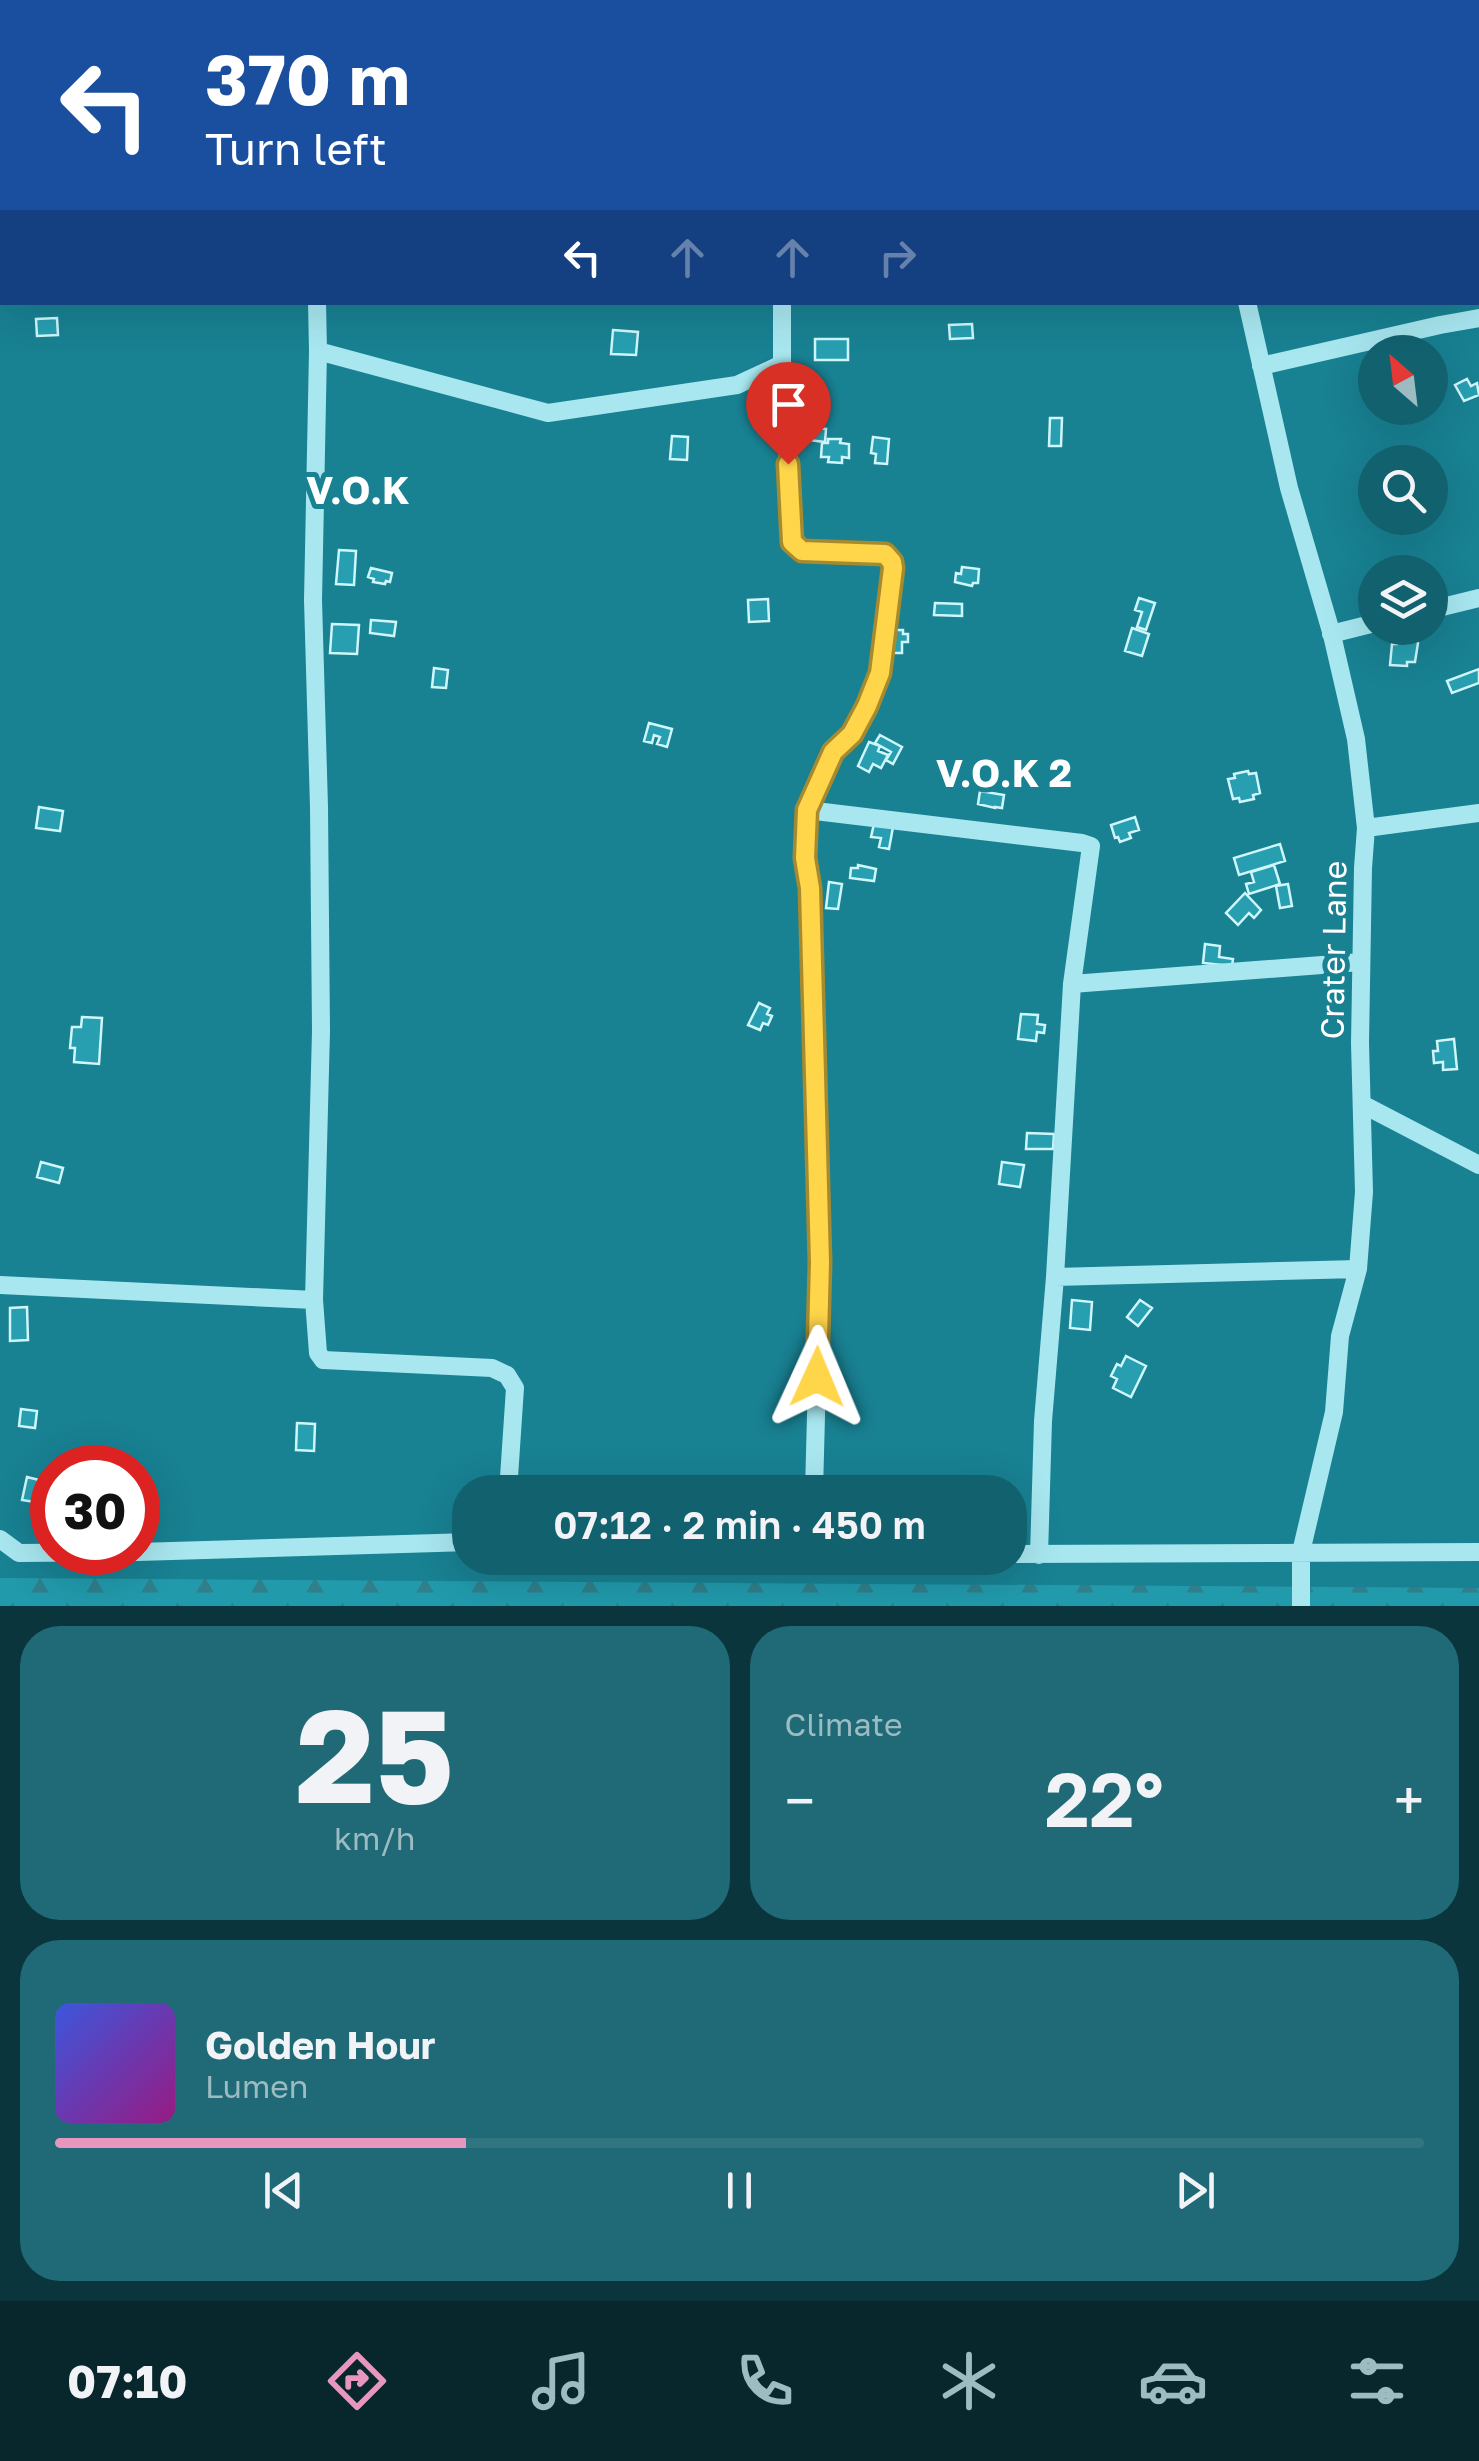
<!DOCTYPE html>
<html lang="en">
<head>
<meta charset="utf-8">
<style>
  :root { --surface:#12616e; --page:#1f6a76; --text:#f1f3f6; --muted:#9cbcc2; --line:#317581; --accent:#e797bd }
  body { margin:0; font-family:"Golos Text",sans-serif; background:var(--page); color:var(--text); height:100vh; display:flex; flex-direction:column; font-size:38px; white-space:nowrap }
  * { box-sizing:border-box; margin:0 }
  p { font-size:32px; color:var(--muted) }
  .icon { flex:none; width:55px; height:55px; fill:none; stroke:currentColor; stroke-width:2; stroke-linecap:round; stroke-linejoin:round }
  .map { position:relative; height:1606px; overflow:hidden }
  .sheet { display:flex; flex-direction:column; gap:20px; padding:20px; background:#0a353c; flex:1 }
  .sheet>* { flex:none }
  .hud { position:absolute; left:0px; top:0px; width:1480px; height:305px; box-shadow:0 10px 40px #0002; background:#1a4fa0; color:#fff; overflow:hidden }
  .needle { width:65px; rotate:332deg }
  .controls { position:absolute; left:1358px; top:335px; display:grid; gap:20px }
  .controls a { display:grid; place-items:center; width:90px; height:90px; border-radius:50%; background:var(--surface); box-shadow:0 10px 40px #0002; font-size:50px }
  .speed { position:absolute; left:30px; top:1445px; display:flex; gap:20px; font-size:50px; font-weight:700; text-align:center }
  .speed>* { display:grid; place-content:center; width:130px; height:130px; border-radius:50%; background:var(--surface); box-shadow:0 10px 40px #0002; line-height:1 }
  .speed .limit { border:15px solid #d22; background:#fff; color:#111 }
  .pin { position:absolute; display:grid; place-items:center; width:85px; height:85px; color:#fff; margin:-102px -42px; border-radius:50% 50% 50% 0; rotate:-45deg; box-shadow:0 0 10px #0007 }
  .pin .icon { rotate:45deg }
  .me { position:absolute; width:110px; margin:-55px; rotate:1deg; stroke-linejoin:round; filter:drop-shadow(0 0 8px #0008) }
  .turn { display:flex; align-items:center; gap:35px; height:210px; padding:0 40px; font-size:45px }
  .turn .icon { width:130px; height:130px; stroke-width:2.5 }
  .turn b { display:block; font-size:70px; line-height:85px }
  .lanes { display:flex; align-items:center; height:95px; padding:0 40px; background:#0003; justify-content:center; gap:50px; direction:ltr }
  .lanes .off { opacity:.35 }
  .big { font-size:75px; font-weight:600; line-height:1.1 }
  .sheet .tile { flex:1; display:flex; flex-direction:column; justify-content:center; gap:15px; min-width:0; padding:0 35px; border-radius:40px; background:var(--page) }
  .sheet .dial { align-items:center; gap:0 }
  .dial b { font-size:130px; line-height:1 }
  .song { display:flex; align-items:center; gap:30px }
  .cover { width:120px; height:120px; border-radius:15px; background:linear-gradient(135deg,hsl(230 70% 55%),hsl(310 70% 35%)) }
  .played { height:10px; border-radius:5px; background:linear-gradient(90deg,var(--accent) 30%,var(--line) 30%) }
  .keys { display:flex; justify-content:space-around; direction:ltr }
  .heat { display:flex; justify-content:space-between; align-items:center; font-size:55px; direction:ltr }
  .sheet .tiles { flex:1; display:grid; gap:20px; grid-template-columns:1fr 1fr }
  .tile:last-child { grid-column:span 2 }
  .trip { position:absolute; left:452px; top:1475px; width:575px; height:100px; border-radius:40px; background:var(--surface); box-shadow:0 10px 40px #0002; font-weight:600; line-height:100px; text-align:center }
  .menu { display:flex; height:160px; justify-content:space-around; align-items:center; background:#07272c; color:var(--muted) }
  .menu .icon { width:70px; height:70px }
  .menu .selected { color:var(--accent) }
  .menu b { font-size:45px; color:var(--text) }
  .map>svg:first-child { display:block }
  .forest { fill:url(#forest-firs) }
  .building { fill:#279fb1; stroke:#cff6fb; stroke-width:2.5 }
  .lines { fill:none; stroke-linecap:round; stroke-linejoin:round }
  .minor { stroke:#a8e7f0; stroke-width:18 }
  .route-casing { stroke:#a68a30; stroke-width:25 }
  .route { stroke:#ffd54a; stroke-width:18 }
  .labels { text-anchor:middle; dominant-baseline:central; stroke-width:10; stroke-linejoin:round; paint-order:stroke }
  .street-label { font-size:32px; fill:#fff; stroke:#188192 }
  .quarter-label { font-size:38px; font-weight:bold; fill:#fff; stroke:#188192 }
</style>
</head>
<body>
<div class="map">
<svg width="1479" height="1606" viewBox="0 0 1479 1606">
  <defs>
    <pattern id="forest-firs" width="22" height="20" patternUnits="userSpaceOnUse" patternTransform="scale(2.5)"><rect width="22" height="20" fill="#219aac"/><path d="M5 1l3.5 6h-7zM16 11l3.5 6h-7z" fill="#307f8a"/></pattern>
  </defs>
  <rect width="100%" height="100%" fill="#188192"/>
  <path class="forest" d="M0,1578L1479,1588V1606H0Z"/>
  <path class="building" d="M57,318L58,335L37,336L36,319Z
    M972,324L973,338L950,339L949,325Z
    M613,330L638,332L636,355L611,354Z
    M815,339H848V360H815Z
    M1467,379L1471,386L1477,383L1479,395L1464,401L1455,385Z
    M1050,418H1062L1061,446H1049Z
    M803,427L826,429L825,442L801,439Z
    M672,436L688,437L687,460L670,459Z
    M873,437L889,439L887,464L875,463L876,454L871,453Z
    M828,439H841L840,443L849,444V458L842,457V463L828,462L829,457H821L822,443H828Z
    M339,550L356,551L354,585L336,584Z
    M962,567L979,569L978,583H973L972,586L955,582L956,573L961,574Z
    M371,568L392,573L390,582L386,581L385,584L373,582L374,579L368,577Z
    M1139,598L1155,603L1146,630L1137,627L1142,612L1135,610Z
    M768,599L769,621L749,622L748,600Z
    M935,603L962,604V616L934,615Z
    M371,620L396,622L394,636L370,633Z
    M332,624L359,625L357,654L330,653Z
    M1132,628L1149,634L1142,656L1125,651Z
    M893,630H903V634H908V642H902V653H892Z
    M1397,638L1416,639L1418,643L1415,662H1407V666L1390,665L1392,644H1397Z
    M434,668L448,670L446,688L432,687Z
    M1479,669V683L1452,693L1447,681Z
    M649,723L672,729L667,747L657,744L660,737L654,735L652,743L644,741Z
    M880,735L902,747L893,764L886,760L891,752L875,743Z
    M869,742L880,746L878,751L888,755L881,768L873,764L869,772L858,766Z
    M1248,771L1249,774L1256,773L1260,793L1253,795L1254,799L1240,802L1239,798L1233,799L1228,779L1235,778L1234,774Z
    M980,791L1004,795L1002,808L995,807V808L978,804Z
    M39,807L63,811L60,831L36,828Z
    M1135,817L1139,830L1129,833L1131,838L1120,842L1118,837L1115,838L1111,825Z
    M874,824L893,827L889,849L879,847L881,838L871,837Z
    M1280,844L1285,861L1239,875L1234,858Z
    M858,865L876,869L874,881L850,878L851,868H858Z
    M1274,865L1280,884L1249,894L1246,884L1254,882L1251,872Z
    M829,882L842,884L838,909L826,908Z
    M1288,884L1292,906L1280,908L1276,886Z
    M1245,893L1261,910L1254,918L1249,913L1238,925L1226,913Z
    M1205,944L1220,946L1219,957L1233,959L1232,966L1203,963Z
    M759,1003L770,1008L767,1014L772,1016L768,1025L763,1023L760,1030L748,1025Z
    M1021,1014L1038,1015L1037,1024L1045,1025L1044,1033L1037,1032L1036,1041L1018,1039Z
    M82,1017L102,1018L99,1064L74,1062L75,1048H70L72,1027H81Z
    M1454,1039L1457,1069L1443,1070V1062L1434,1063L1433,1051H1438L1437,1041Z
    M1027,1133L1054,1134L1053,1149H1026Z
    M41,1162L63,1168L59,1183L37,1177Z
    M1002,1162L1024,1165L1020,1187L999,1184Z
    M1072,1300L1092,1302L1090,1330L1070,1328Z
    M1140,1300L1152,1308L1138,1326L1127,1317Z
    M27,1307L28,1340L10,1341V1308Z
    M1126,1356L1146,1366L1131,1397L1113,1388L1117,1379L1111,1376L1117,1364L1121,1366Z
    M21,1409L37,1411L35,1428L19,1426Z
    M297,1423L315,1424L314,1451L296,1450Z
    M27,1477L39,1480L35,1502L22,1500Z"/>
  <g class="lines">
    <path class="minor" d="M1058,0L1061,2
      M315,2V0
      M787,2V0
      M1478,29H1479
      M317,302L318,351L313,600L319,807L321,1031L314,1300L318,1353L323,1360L492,1368L507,1375L515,1388L508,1492
      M782,302V364L793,542L802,551L885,554L889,557L893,568L880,673L867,706L852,734L833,752L807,810L805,858L810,887L820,1262L814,1492
      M1247,302L1289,488L1332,635L1356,739L1366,828L1363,868L1360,1043L1364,1192L1358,1269L1340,1336L1334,1412L1301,1552V1606
      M318,351L548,413L737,385L782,364
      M1261,366L1440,325L1479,318
      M1430,610L1479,598
      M1331,634L1375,623
      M807,810L1082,843L1091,846L1072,984L1055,1277L1043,1421L1039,1555
      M1366,828L1479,813
      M1072,984L1361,962
      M1362,1104L1479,1165
      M1055,1277L1358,1269
      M0,1285L314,1300
      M0,1539L19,1553L135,1552
      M138,1552L470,1542
      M1010,1554L1479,1552"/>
  </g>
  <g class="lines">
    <defs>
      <path id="route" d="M788,464L792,542L802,551L885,554L892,562L893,568L880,673L867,706L852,734L833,752L807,810L805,858L810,888L820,1262L817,1377"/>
    </defs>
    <use href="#route" class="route-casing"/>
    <use href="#route" class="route"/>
  </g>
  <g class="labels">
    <g class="street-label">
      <text transform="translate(1333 950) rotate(-89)">Crater Lane</text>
    </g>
    <g class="quarter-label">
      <text x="358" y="489">V.O.K</text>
      <text x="1004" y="772">V.O.K 2</text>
    </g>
  </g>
</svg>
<div class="controls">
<a><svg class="needle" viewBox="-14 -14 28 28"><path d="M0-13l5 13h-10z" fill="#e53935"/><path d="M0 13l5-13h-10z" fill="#9cbcc2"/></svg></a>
<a><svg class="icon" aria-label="search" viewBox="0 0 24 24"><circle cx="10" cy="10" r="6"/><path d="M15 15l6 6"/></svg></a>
<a><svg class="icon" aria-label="layers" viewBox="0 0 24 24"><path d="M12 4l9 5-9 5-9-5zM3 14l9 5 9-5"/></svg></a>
</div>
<div class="speed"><div class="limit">30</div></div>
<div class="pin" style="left:788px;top:464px;background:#d93025"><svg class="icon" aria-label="arrive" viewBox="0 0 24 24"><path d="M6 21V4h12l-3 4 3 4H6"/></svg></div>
<svg class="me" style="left:817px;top:1377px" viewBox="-20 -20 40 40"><path d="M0-17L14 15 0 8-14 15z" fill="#ffd54a" stroke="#fff" stroke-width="4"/></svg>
<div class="trip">07:12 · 2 min · 450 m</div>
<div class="hud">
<div class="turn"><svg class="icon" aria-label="left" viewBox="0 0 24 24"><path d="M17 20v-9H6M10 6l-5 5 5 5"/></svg><div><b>370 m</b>Turn left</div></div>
<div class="lanes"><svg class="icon" aria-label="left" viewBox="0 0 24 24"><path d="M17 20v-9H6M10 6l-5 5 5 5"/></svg><svg class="icon off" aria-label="ahead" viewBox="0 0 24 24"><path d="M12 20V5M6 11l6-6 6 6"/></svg><svg class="icon off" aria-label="ahead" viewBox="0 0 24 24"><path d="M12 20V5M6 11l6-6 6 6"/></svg><svg class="icon off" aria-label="right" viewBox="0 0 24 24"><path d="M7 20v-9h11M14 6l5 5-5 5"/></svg></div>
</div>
</div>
<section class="sheet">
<div class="tiles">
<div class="tile dial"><b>25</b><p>km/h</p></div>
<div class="tile"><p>Climate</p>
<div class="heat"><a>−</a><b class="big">22°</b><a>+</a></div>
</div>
<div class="tile">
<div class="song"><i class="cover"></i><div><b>Golden Hour</b><p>Lumen</p></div></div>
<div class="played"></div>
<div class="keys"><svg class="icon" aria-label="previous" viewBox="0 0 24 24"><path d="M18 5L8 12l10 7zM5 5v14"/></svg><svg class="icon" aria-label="pause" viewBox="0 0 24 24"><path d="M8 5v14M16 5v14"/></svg><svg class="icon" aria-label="next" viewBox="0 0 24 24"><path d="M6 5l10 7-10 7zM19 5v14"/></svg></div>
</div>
</div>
</section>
<nav class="menu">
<b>07:10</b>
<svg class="icon selected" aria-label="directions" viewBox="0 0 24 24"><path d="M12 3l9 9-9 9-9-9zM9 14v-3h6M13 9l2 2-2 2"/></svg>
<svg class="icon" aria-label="music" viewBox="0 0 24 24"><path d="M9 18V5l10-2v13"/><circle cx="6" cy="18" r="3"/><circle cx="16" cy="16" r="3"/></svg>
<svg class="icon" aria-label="phone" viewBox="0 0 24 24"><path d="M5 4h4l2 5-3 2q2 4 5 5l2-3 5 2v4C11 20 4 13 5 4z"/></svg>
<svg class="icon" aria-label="climate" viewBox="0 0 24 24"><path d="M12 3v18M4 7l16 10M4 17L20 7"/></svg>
<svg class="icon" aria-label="car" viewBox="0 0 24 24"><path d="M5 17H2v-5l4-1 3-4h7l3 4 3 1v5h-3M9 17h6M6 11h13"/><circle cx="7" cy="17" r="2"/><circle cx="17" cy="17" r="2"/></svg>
<svg class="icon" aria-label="filters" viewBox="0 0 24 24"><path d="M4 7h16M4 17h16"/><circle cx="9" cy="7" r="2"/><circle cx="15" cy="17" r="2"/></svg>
</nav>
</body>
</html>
